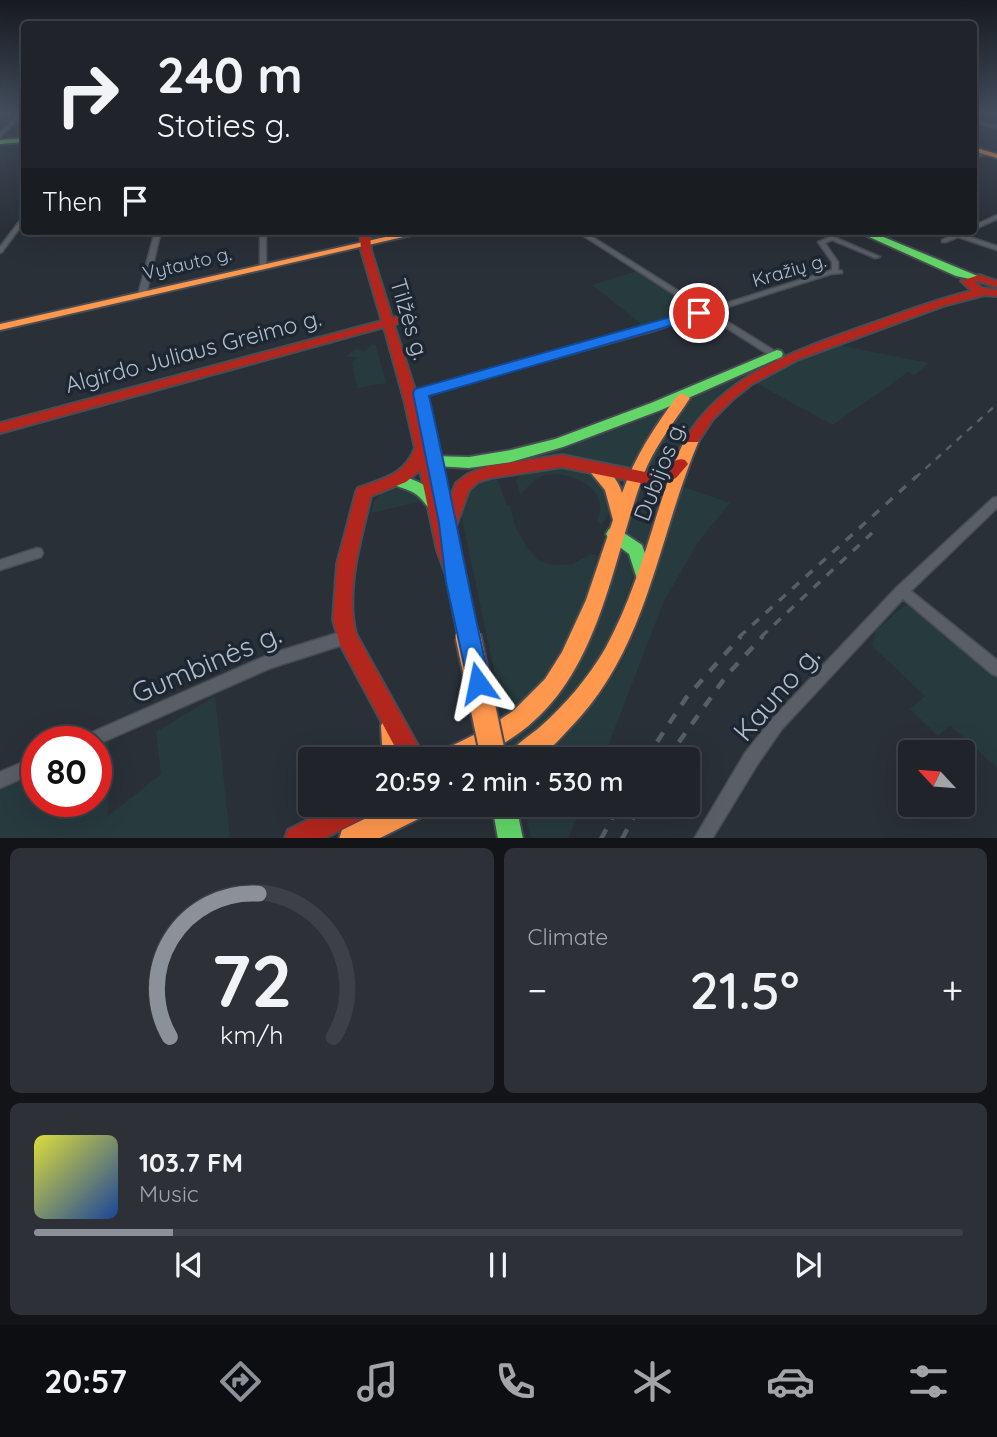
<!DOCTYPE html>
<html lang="en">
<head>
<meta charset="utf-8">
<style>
  :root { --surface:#20242a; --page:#2d3036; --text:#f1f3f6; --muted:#a2a4a8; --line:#3d4147; --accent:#8c9099 }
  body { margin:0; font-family:Quicksand,sans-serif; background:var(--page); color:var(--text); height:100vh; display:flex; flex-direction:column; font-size:26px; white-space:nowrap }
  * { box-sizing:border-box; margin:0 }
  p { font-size:23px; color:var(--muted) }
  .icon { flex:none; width:38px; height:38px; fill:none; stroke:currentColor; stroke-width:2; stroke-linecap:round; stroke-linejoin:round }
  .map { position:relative; height:838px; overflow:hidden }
  .side { display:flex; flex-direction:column; gap:10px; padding:10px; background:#121417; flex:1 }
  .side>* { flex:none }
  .top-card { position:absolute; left:21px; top:21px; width:956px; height:214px; border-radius:7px; box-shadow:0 7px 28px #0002,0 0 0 2px var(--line); background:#20242a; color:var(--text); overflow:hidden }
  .needle { width:46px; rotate:296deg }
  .controls { position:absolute; left:898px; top:740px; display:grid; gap:14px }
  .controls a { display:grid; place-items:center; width:77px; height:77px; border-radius:7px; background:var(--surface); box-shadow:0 7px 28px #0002,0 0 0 2px var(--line); font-size:35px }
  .speed { position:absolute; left:21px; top:726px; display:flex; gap:14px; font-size:35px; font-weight:700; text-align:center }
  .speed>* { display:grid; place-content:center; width:91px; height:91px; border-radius:50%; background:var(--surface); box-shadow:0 7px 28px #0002,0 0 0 2px var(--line); line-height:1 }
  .speed .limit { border:10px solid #d22; background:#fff; color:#111 }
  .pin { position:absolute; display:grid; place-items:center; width:60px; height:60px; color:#fff; margin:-30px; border:4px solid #fff; border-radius:50%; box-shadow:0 2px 7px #0007 }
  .me { position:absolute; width:77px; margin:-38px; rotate:348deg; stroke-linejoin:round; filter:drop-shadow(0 0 5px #0008) }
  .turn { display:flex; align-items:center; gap:24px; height:147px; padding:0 21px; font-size:32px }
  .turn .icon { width:91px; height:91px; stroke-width:2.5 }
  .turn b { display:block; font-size:49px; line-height:60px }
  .then { display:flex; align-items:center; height:66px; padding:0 21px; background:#0003; gap:14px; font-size:26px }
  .big { font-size:52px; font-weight:600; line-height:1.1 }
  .side .card { flex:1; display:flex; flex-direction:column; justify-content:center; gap:10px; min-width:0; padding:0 24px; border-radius:10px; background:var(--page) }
  .side .dial { align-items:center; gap:0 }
  .dial svg { height:182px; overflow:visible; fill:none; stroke:var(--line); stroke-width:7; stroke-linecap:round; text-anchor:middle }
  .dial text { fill:var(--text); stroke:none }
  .song { display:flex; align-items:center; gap:21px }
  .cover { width:84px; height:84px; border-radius:10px; background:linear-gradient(135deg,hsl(60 70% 55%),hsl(220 70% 35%)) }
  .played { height:7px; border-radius:4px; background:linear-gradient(90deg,var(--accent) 15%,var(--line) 15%) }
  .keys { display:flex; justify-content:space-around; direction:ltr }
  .heat { display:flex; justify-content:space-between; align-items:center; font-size:38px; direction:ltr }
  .side .tiles { flex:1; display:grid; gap:10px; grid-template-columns:1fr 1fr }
  .card:last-child { grid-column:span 2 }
  .trip { position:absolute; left:298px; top:747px; width:402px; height:70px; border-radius:7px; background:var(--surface); box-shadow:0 7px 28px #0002,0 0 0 2px var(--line); font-weight:600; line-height:70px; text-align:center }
  .tab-bar { display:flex; height:112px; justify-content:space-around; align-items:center; background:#0d0e11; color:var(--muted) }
  .tab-bar .icon { width:49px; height:49px }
  .tab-bar .current { color:var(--accent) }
  .tab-bar b { font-size:32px; color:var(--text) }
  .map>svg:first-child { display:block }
  .green { fill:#273a3e }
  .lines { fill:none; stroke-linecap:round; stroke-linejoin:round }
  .street-casing { stroke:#484c53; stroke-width:3 }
  .fast-casing { stroke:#484c53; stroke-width:4 }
  .slow-casing { stroke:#484c53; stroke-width:4 }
  .jam-casing { stroke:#484c53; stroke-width:4 }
  .street { fill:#5a5e66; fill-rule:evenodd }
  .fast { fill:#63d668; fill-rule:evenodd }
  .slow { fill:#ff974d; fill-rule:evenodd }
  .jam { fill:#b3261e; fill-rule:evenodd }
  .rail-far2 { stroke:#595d64; stroke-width:2.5; stroke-dasharray:7 7; stroke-linecap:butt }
  .rail-far1 { stroke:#595d64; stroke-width:3.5; stroke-dasharray:9 9; stroke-linecap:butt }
  .rail { stroke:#595d64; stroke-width:4.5; stroke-dasharray:11 11; stroke-linecap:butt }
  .slow-bridge-far1-casing { stroke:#474c53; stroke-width:23; stroke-linecap:butt }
  .slow-bridge-casing { stroke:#474c53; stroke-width:29; stroke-linecap:butt }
  .slow-bridge-far1 { stroke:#ff974d; stroke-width:19 }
  .slow-bridge { stroke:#ff974d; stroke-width:25 }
  .route { fill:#1a73e8; stroke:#114b97; stroke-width:2 }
  .labels { text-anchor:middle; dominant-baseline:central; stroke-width:7; stroke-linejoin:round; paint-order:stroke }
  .far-street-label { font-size:19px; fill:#b4bcc9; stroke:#1d2633 }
  .street-label { font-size:23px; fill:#b4bcc9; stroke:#1d2633 }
  .near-street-label { font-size:28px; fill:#b4bcc9; stroke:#1d2633 }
</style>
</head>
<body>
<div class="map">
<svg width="997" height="839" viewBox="0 0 997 839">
  <rect width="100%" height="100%" fill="#2a3038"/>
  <path class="green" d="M637,271L698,310L645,327L592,285Z
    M372,344L376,346L386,383L357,388L352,361L359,357H346L355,349L365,351Z
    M838,345L929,363L915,375L908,372L833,425L752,381L774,369Z
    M771,361C726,394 688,416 668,470L644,478C651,450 667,417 691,398C712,381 746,372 771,361Z
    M672,402L640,448L629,474L580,460L509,462V459Z
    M552,466L587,469L605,483C609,498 614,512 601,524L597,521C613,489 569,470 545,475C534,478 528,488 520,494L516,480L525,471Z
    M494,478L498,480L507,506H510L515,526L527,548L539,561L553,565L572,564L591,554L597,556C592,573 592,592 588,609C575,655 537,688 505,722L461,514C465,497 474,479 494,478Z
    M671,481L647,553L623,534L637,484L656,487Z
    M681,486L730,503L698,542L664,601L603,759L538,760C566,734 593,708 614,675C648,619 662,549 681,486Z
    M405,488L423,501L371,513C374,491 386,490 405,488Z
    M623,545L637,565L613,634L587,686L512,753L509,737L546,707L618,549Z
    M905,605L918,607L997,673V768L950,725L938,736L910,709L925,696L872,646L876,630Z
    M215,696L230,838H0V789L37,772V802H96V745L109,741L108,816L161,774L156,732Z
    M524,805H583L568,838L531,839Z"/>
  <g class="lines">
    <defs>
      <path id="street" d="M19,114H23L0,137V133Z
        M973,120L997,126V128L973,122Z
        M988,152L990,154L973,158V156Z
        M997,215V219L973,230V226Z
        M24,217V222L2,252L0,253V247L22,218Z
        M155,231H161L146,295L142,297L138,295Z
        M260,231H266V268L263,270L260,268Z
        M576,231H583L707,309L832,270V262L818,242L830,237H834L880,257L875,258L832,240L825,243L838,262V270L842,271V273L831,274L712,312L783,356L784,358L783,360H777L705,314L650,332L421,396L418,395L416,393L418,391L644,328L700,311Z
        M943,231L958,233L970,231L964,235L997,246V250L958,237L946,242H942V240L952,235Z
        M997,497V508L911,591L997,660V676L992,674L903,599L782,729L757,765L712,839H694L745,753L772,719L897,587L993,498Z
        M37,548L41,549L43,553L41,557L0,570V560Z
        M347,630L352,632L354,637L352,642L271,668L96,745V742H78L81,737L270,654Z
        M37,756V772L0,788V772Z"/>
      <path id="fast" d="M24,138V142L0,144V140Z
        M856,231H869L980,277L975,280L956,276Z
        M777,350L781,351L783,354L781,357L661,410L563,447L511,462L469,468L436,466L431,464L428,460L431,456L469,457L511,450L555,439L651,403Z
        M400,475C418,481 433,487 443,504L441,509C428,513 426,502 417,495C411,490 402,488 394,485L392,481L394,477Z
        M615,527L642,545L653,576L650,582L644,584L638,582L629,554L609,539L606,534L609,529Z
        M492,805H516L523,839H498Z"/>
      <path id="slow" d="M973,147L997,154V158L973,151Z
        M412,231H429L0,330V324Z
        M683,394L690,398C673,424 654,447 643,476C609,570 598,690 502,744C493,749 483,757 473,759C462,762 447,760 436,760L439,752L482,731L513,711L545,679L562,652L586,600L613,520L605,490L587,468L590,464C603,460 619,480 622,493C635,456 655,426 678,395Z
        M693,433L698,434L700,438C657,537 649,649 569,729C560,739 549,751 537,758C530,762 515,760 506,760C512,745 529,737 540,727C565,705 588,678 605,649C628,607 643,560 657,514C666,487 674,459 688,434Z
        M392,715L400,718L403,726L406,760H383L381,726L384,718Z
        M393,805H431L428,814L378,839H339L342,830Z"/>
      <path id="jam" d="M360,231H370L371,250L392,318L398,317L404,320L394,325L418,399L445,511L456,483L468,474L488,466L562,455L655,474C666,470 674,456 685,460L688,464L676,478L655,486L562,467L490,478L478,482L469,490L457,523L455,528L450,530L466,582L463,588L457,590L451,588L437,550L420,470L406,482L371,496C361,540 345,589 356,634L426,760H402L340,644L333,620L337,564L356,492L358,488C383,479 405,475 415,448L404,399L384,327L0,433V423L382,321L361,250Z
        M979,275L997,281V287L978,281L974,282L982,288L997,290V296L984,295L943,306L799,359L752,384L732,400L713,419L698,442H688L686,438C726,372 801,349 870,324C904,312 937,299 972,291L961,281Z
        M337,805H374L371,814L323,839H285L288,830Z"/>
    </defs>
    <use href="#street" class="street-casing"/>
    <use href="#fast" class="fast-casing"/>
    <use href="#slow" class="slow-casing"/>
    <use href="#jam" class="jam-casing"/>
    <use href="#street" class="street"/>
    <use href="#fast" class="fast"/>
    <use href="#slow" class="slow"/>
    <use href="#jam" class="jam"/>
    <path class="rail-far2" d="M915,478L997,404"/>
    <path class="rail-far1" d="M739,637L917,476
      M761,637L872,533"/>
    <path class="rail" d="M645,760L686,698L741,636
      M666,760L727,675L763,636
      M601,839L619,805
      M622,839L640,805"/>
    <defs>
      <path id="slow-bridge-far1" d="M457,582L468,637"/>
      <path id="slow-bridge" d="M468,636L494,760"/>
    </defs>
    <use href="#slow-bridge-far1" class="slow-bridge-far1-casing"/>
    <use href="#slow-bridge" class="slow-bridge-casing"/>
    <use href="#slow-bridge-far1" class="slow-bridge-far1"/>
    <use href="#slow-bridge" class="slow-bridge"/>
  </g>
  <linearGradient id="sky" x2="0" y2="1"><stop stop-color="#171a1f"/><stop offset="0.49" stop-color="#444e5e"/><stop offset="1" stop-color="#444e5e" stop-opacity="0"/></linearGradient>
  <rect width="997" height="231" fill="url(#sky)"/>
  <path class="route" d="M699,309L704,310V316L429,396C451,491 468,588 490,683L487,692L478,695L470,692L446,582L439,523L413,393L415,389Z"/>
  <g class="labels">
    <g class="far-street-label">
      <text transform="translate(187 263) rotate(-13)">Vytauto g.</text>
      <text transform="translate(789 270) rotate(-16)">Kražių g.</text>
    </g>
    <g class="street-label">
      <text transform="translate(410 319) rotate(73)">Tilžės g.</text>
      <text transform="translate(193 351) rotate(-15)">Algirdo Juliaus Greimo g.</text>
      <text transform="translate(659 471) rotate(-69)">Dubijos g.</text>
    </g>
    <g class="near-street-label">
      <text transform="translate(206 663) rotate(-23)">Gumbinės g.</text>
      <text transform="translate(776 693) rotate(-49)">Kauno g.</text>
    </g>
  </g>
</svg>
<div class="controls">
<a><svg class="needle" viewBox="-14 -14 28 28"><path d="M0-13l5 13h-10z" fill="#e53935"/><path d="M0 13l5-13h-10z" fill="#a2a4a8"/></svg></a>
</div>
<div class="speed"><div class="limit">80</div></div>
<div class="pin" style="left:699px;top:313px;background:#d93025"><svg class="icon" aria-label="arrive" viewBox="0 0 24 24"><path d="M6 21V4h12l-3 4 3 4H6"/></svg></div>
<svg class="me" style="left:478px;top:683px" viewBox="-20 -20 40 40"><path d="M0-17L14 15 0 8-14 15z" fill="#1a73e8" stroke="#fff" stroke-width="4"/></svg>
<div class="trip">20:59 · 2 min · 530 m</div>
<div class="top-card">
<div class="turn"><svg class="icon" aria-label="right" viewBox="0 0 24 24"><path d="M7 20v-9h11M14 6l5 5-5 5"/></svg><div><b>240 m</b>Stoties g.</div></div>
<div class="then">Then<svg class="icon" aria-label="arrive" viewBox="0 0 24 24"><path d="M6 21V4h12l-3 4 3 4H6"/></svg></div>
</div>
</div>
<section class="side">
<div class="tiles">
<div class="card dial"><svg viewBox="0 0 100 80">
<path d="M14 69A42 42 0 1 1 86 69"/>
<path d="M14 69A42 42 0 0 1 53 6" stroke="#8c9099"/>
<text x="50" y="56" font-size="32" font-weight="700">72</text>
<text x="50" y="72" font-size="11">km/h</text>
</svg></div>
<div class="card"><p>Climate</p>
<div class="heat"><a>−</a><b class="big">21.5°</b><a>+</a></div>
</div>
<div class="card">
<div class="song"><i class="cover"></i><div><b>103.7 FM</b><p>Music</p></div></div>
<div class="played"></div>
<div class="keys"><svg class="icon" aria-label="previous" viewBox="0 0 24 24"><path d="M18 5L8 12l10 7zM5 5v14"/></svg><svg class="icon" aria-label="pause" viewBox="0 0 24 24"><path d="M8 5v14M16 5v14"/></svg><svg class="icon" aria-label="next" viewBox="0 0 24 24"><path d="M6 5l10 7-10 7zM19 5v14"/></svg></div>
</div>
</div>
</section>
<nav class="tab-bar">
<b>20:57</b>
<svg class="icon current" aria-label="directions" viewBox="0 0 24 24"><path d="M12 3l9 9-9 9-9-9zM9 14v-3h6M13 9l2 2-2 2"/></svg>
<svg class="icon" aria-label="music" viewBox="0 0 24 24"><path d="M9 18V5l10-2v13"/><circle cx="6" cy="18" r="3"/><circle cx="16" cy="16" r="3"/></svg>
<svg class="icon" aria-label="phone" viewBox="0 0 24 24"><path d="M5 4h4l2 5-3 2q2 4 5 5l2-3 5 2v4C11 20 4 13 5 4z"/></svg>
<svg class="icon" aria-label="climate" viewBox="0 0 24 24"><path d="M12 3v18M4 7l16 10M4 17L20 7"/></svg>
<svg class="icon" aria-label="car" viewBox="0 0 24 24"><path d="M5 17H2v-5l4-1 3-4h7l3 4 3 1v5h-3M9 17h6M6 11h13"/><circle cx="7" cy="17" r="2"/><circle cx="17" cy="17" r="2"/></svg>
<svg class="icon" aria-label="filters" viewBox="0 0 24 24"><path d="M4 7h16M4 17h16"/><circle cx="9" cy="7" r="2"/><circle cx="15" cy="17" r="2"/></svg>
</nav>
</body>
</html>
